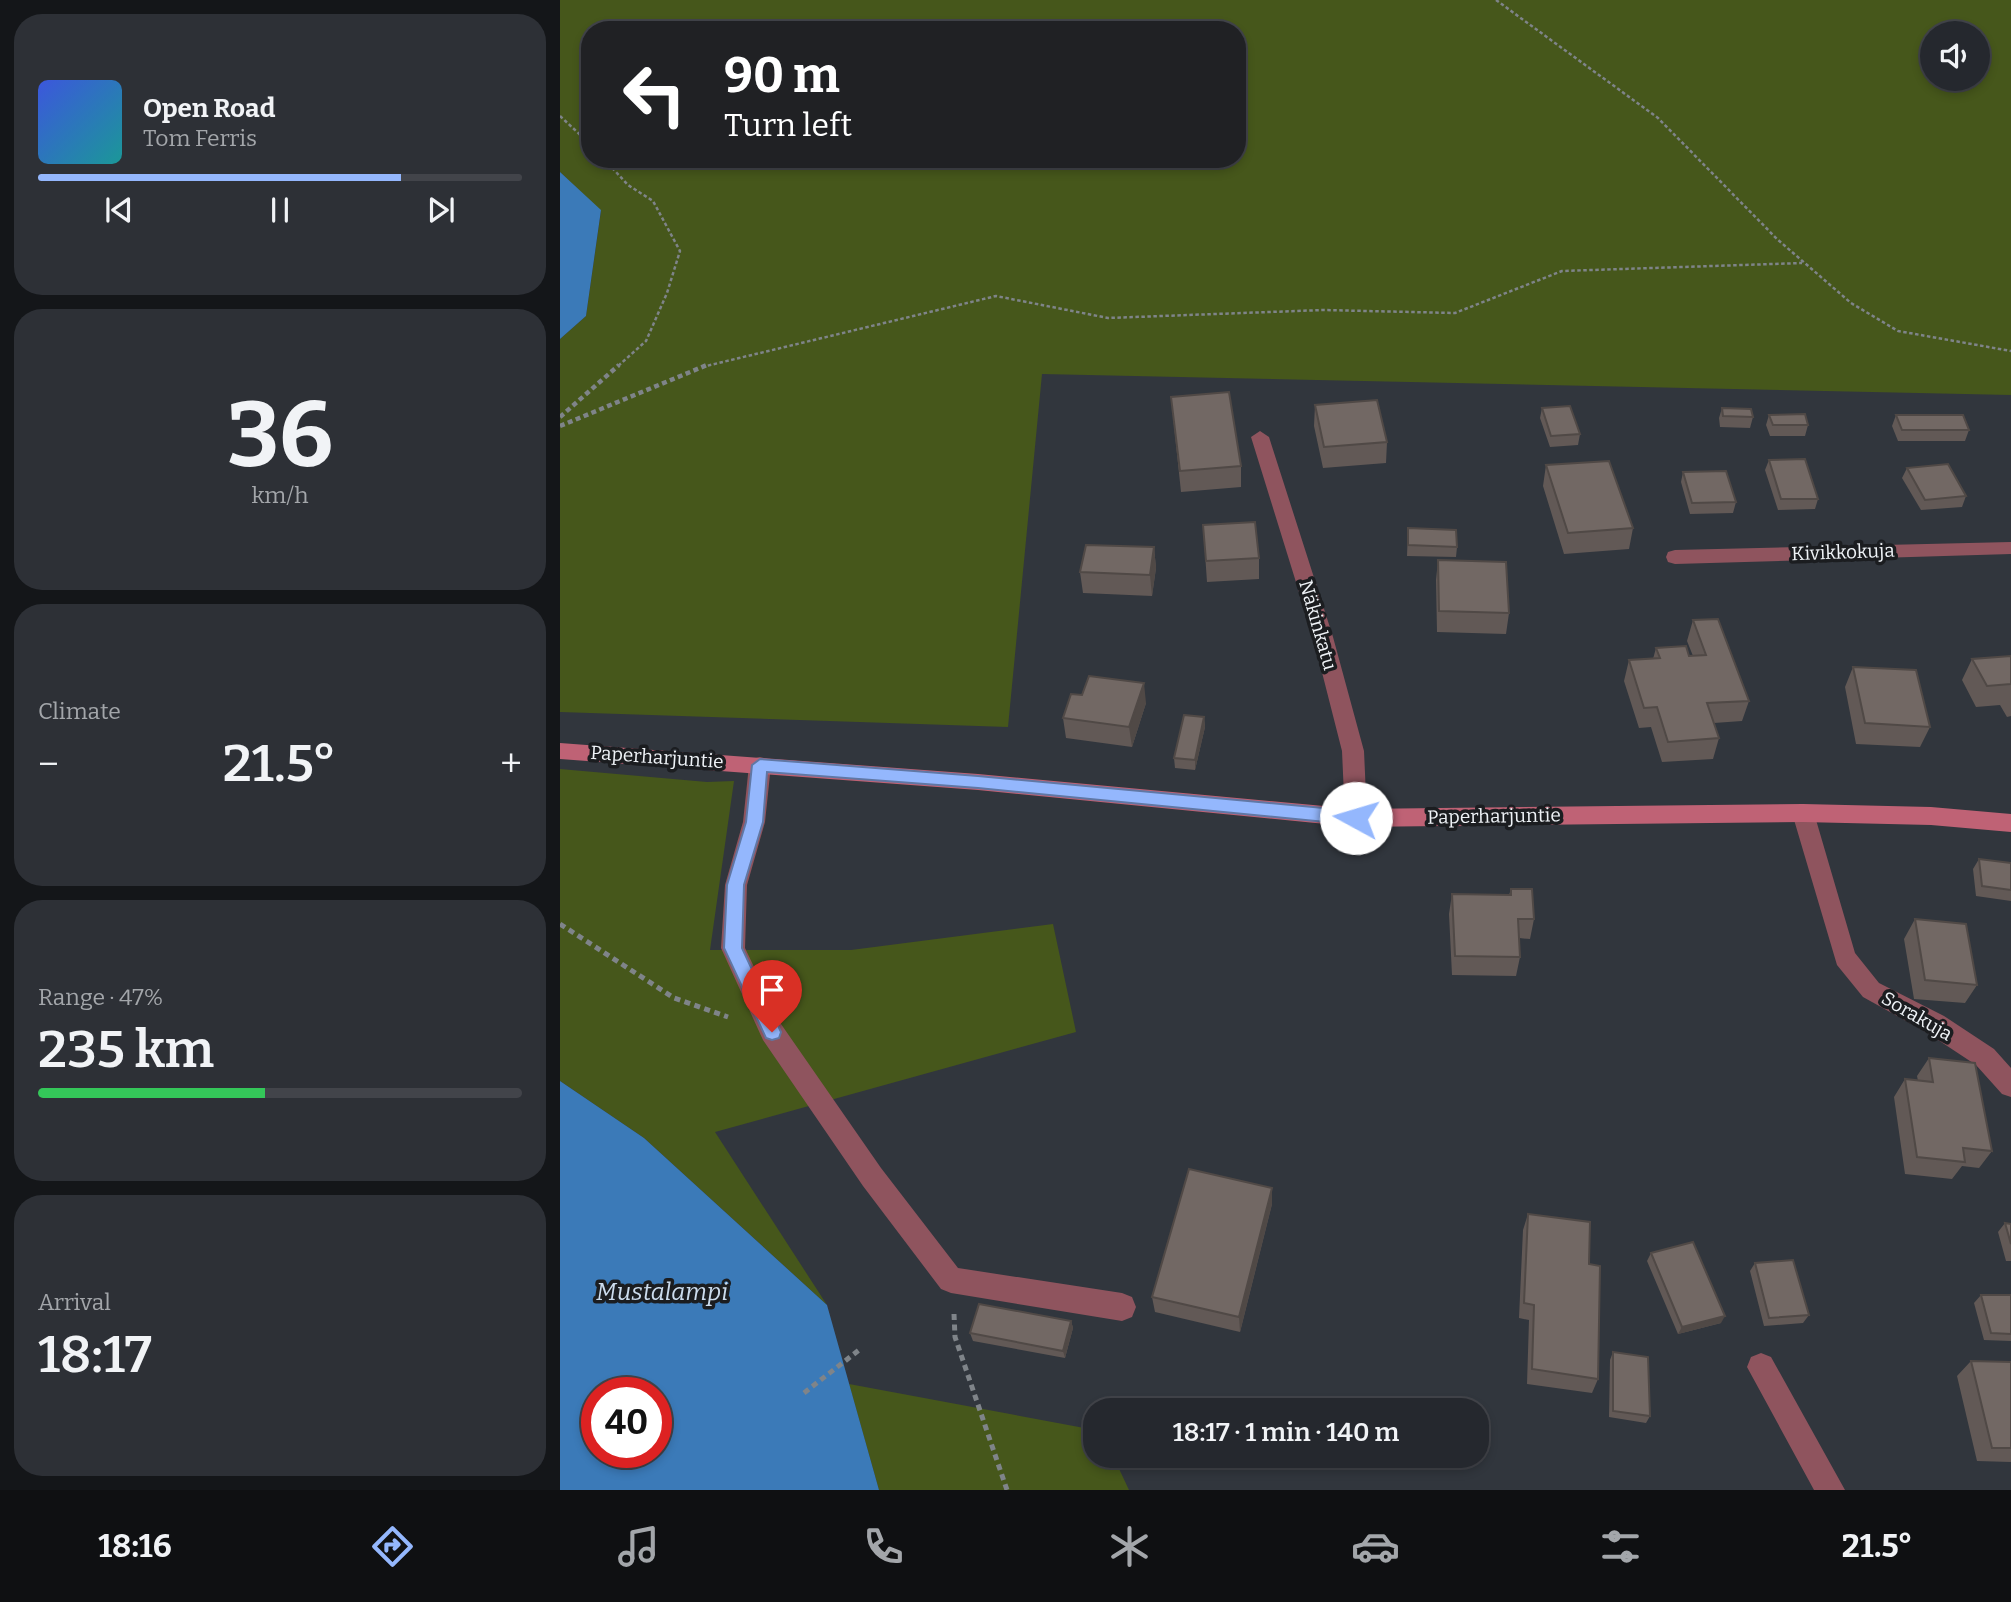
<!DOCTYPE html>
<html lang="en">
<head>
<meta charset="utf-8">
<style>
  :root { --surface:#25282e; --page:#2d3036; --text:#f1f3f6; --muted:#a3a6aa; --line:#42444a; --accent:#94b7fd }
  body { margin:0; font-family:Bitter,serif; background:var(--page); color:var(--text); height:100vh; display:flex; flex-direction:column; font-size:26px; white-space:nowrap }
  * { box-sizing:border-box; margin:0 }
  p { font-size:23px; color:var(--muted) }
  .icon { flex:none; width:38px; height:38px; fill:none; stroke:currentColor; stroke-width:2; stroke-linecap:round; stroke-linejoin:round }
  .map { position:relative; flex:1; overflow:hidden }
  .side { display:flex; flex-direction:column; gap:14px; padding:14px; background:#141619; width:560px }
  .side>* { flex:none }
  .top-card { position:absolute; left:21px; top:21px; width:665px; height:147px; border-radius:28px; box-shadow:0 4px 10px #0003,0 0 0 2px var(--line); background:#202124; color:#fff; overflow:hidden }
  .tools { position:absolute; left:1360px; top:21px; display:grid; gap:14px }
  .tools a { display:grid; place-items:center; width:70px; height:70px; border-radius:50%; background:var(--surface); box-shadow:0 4px 10px #0003,0 0 0 2px var(--line); font-size:35px }
  .speed { position:absolute; left:21px; top:1377px; display:flex; gap:14px; font-size:35px; font-weight:700; text-align:center }
  .speed>* { display:grid; place-content:center; width:91px; height:91px; border-radius:50%; background:var(--surface); box-shadow:0 4px 10px #0003,0 0 0 2px var(--line); line-height:1 }
  .speed .limit { border:10px solid #d22; background:#fff; color:#111 }
  .pin { position:absolute; display:grid; place-items:center; width:60px; height:60px; color:#fff; margin:-72px -30px; border-radius:50% 50% 50% 0; rotate:-45deg; box-shadow:0 0 7px #0007 }
  .pin .icon { rotate:45deg }
  .me { position:absolute; width:77px; margin:-38px; rotate:276deg; stroke-linejoin:round; filter:drop-shadow(0 0 5px #0008) }
  .turn { display:flex; align-items:center; gap:24px; height:147px; padding:0 28px; font-size:32px }
  .turn .icon { width:91px; height:91px; stroke-width:2.5 }
  .turn b { display:block; font-size:49px; line-height:60px }
  .big { font-size:52px; font-weight:600; line-height:1.1 }
  .side .tile { flex:1; display:flex; flex-direction:column; justify-content:center; gap:10px; min-width:0; padding:0 24px; border-radius:28px; background:var(--page) }
  .side .dial { align-items:center; gap:0 }
  .dial b { font-size:91px; line-height:1 }
  .song { display:flex; align-items:center; gap:21px }
  .cover { width:84px; height:84px; border-radius:10px; background:linear-gradient(135deg,hsl(230 70% 55%),hsl(180 70% 35%)) }
  .played { height:7px; border-radius:4px; background:linear-gradient(90deg,var(--accent) 75%,var(--line) 75%) }
  .keys { display:flex; justify-content:space-around; direction:ltr }
  .heat { display:flex; justify-content:space-between; align-items:center; font-size:38px; direction:ltr }
  .charge { height:10px; border-radius:5px; background:linear-gradient(90deg,#34c759 47%,var(--line) 0) }
  .trip { position:absolute; left:523px; top:1398px; width:406px; height:70px; border-radius:28px; background:var(--surface); box-shadow:0 4px 10px #0003,0 0 0 2px var(--line); font-weight:600; line-height:70px; text-align:center }
  .tabs { display:flex; height:112px; justify-content:space-around; align-items:center; background:#0f1012; color:var(--muted) }
  .tabs .icon { width:49px; height:49px }
  .tabs .active { color:var(--accent) }
  .tabs b { font-size:32px; color:var(--text) }
  main { display:flex; flex:1; min-height:0 }
  .map>svg:first-child { display:block }
  .green { fill:#46571b; fill-rule:evenodd }
  .water { fill:#3b7ab8; fill-rule:evenodd }
  .lines { fill:none; stroke-linecap:round; stroke-linejoin:round }
  .path-far2 { stroke:#7f8489; stroke-width:2.5; stroke-dasharray:3.5 2.5; stroke-linecap:butt }
  .path-far1 { stroke:#7f8489; stroke-width:4.5; stroke-dasharray:5 3.5; stroke-linecap:butt }
  .path { stroke:#7f8489; stroke-width:5; stroke-dasharray:6 4.5; stroke-linecap:butt }
  .lane { fill:#8f545e; fill-rule:evenodd }
  .street { fill:#8f545e; fill-rule:evenodd }
  .secondary { fill:#bf6275; fill-rule:evenodd }
  .wall { fill:#625956 }
  .shaded-wall { fill:#504946 }
  .building { fill:#726864; stroke:#504946; stroke-width:2 }
  .route { fill:#94b7fd; stroke:#6077a4; stroke-width:2 }
  .labels { text-anchor:middle; dominant-baseline:central; stroke-width:7; stroke-linejoin:round; paint-order:stroke }
  .street-label { font-size:19px; fill:#eff3f7; stroke:#1b1d20 }
  .near-water-label { font-size:24px; font-style:italic; fill:#ccdced; stroke:#1b1d20 }
</style>
</head>
<body>
<main>
<section class="side">
<div class="tile">
<div class="song"><i class="cover"></i><div><b>Open Road</b><p>Tom Ferris</p></div></div>
<div class="played"></div>
<div class="keys"><svg class="icon" aria-label="previous" viewBox="0 0 24 24"><path d="M18 5L8 12l10 7zM5 5v14"/></svg><svg class="icon" aria-label="pause" viewBox="0 0 24 24"><path d="M8 5v14M16 5v14"/></svg><svg class="icon" aria-label="next" viewBox="0 0 24 24"><path d="M6 5l10 7-10 7zM19 5v14"/></svg></div>
</div>
<div class="tile dial"><b>36</b><p>km/h</p></div>
<div class="tile"><p>Climate</p>
<div class="heat"><a>−</a><b class="big">21.5°</b><a>+</a></div>
</div>
<div class="tile"><p>Range · 47%</p><b class="big">235 km</b><div class="charge"></div></div>
<div class="tile"><p>Arrival</p><b class="big">18:17</b></div>
</section>
<div class="map">
<svg width="1451" height="1490" viewBox="0 0 1451 1490">
  <rect width="100%" height="100%" fill="#31363d"/>
  <path class="green" d="M0,0H1451V395L482,374L448,727L0,712V339L26,316L41,211L0,172ZM30,30H677V159H30ZM1372,33H1418V79H1372Z
    M0,769L147,782L174,781L150,950H291L493,924L516,1032L155,1132L267,1305L84,1138L0,1081Z
    M289,1384L535,1430L536,1456H553L569,1490H319Z"/>
  <path class="water" d="M0,172L41,210L26,316L0,339Z
    M0,1081L84,1138L267,1305L319,1490H0ZM37,1393H96V1452H37Z"/>
  <g class="lines">
    <path class="path-far2" d="M936,0L1098,118L1217,239L1291,303L1338,331L1451,351
      M0,116L30,144
      M44,159L68,185L93,201L120,251L107,293L86,341L57,367
      M142,367L436,296L548,318L763,310L895,313L1002,271L1242,263"/>
    <path class="path-far1" d="M0,417L59,365
      M0,426L147,365"/>
    <path class="path" d="M0,924L114,998L168,1017
      M394,1314L395,1337L447,1490
      M244,1393L299,1350"/>
    <path class="lane" d="M200,757L208,759L211,765L205,822L187,885L185,948L221,1024L321,1168L398,1268L562,1293L572,1297L576,1307L572,1317L562,1321L391,1293L381,1289L303,1186L203,1040L161,948L165,885L183,822L189,765L192,759Z"/>
    <path class="street" d="M700,431L709,437L773,637L804,751L807,818L804,824L796,827L788,824L785,818L782,751L753,637L691,437Z
      M1451,542V554L1115,564L1108,562L1106,557L1108,552L1115,550Z
      M1243,804L1251,807L1254,813L1295,953L1319,983L1384,1016L1434,1049L1451,1068V1097L1442,1094L1416,1065L1366,1032L1303,997L1277,965L1232,813L1235,807Z
      M1201,1353L1211,1357L1285,1490H1254L1187,1367L1191,1357Z"/>
    <path class="secondary" d="M0,743L418,774L796,809L1243,804L1371,807L1451,814V832L1371,825L1243,822L796,827L418,790L0,759Z"/>
  </g>
  <path class="wall" d="M611,397L681,466V487L621,492Z
    M755,405L827,442L826,463L763,468L754,426Z
    M982,408L1020,434L1018,445L990,447L980,418Z
    M1162,408L1193,417L1190,428L1160,427L1159,418Z
    M1209,415L1248,425L1245,436H1210L1206,425Z
    M1336,415L1409,430L1405,441H1338L1332,426Z
    M1209,460L1258,499L1255,509L1218,510L1205,470Z
    M986,465L1073,528L1069,549L1004,554L983,486Z
    M1347,468L1406,496L1402,507L1361,510L1342,478Z
    M1123,472L1176,502L1173,513L1130,514L1121,482Z
    M643,525L699,558V579L647,582Z
    M848,528L897,547L896,557L847,556Z
    M594,547L596,568L592,596L523,593L520,572Z
    M878,560L949,613L946,634L877,632L876,580Z
    M1133,620L1189,701L1182,721L1154,723L1159,738L1153,759L1102,762L1091,727L1079,728L1064,681L1069,660L1093,659L1096,648L1129,656H1133L1127,641Z
    M1451,656V716L1447,717L1440,705L1416,707L1402,680L1412,659Z
    M1293,667L1370,727L1360,747L1296,744L1285,687Z
    M522,695L586,703L572,747L506,738L503,718Z
    M644,717L645,727L635,770L615,768L614,758Z
    M1419,859L1451,863V901L1416,896L1413,869Z
    M951,889L974,919L970,939L959,938L960,957L956,976L892,975L889,914L892,894L949,895Z
    M1355,919L1417,985L1405,1003L1354,999L1344,939Z
    M1369,1058L1432,1151L1419,1168L1402,1166L1392,1179L1345,1174L1334,1097L1345,1079L1358,1081L1357,1076Z
    M712,1188V1204L680,1332L595,1312L592,1297Z
    M968,1214L1029,1264L1038,1379L1032,1393L967,1384L969,1320L959,1318L963,1230Z
    M1445,1223L1451,1224V1261H1446L1438,1232Z
    M1091,1253L1161,1323L1118,1334L1087,1261Z
    M1195,1263L1249,1315L1243,1323L1204,1326L1190,1271Z
    M1421,1295H1451V1341L1424,1340L1414,1303Z
    M511,1321L513,1328L505,1358L413,1341L410,1333Z
    M1053,1352L1090,1416L1086,1423L1049,1417L1050,1360Z
    M1411,1361L1451,1362V1462L1417,1461L1397,1376Z"/>
  <path class="shaded-wall" d="M594,547L596,568L592,596L590,575Z
    M584,683L586,703L572,747L569,727Z
    M644,717L645,727L635,770V760Z
    M712,1188V1204L680,1332L679,1317Z
    M1165,1316L1161,1323L1118,1334L1122,1327Z
    M511,1321L513,1328L505,1358L503,1351Z"/>
  <path class="building" d="M669,392L681,466L620,471L611,397Z
    M817,400L827,442L764,447L755,405Z
    M1010,406L1020,434L991,436L982,408Z
    M1162,408L1191,409L1193,417L1163,416Z
    M1245,414L1248,425H1213L1209,415Z
    M1336,415H1403L1409,430H1342Z
    M1245,459L1258,499H1221L1209,460Z
    M1049,461L1073,528L1008,533L986,465Z
    M1388,464L1406,496L1365,500L1347,468Z
    M1166,471L1176,502L1132,503L1123,472Z
    M695,522L699,558L646,561L643,525Z
    M848,528L896,530L897,547L848,545Z
    M526,545L594,547L590,575L520,572Z
    M878,560L946,562L949,613L879,611Z
    M1158,619L1189,701L1147,703L1159,738L1108,742L1097,707L1084,708L1069,660L1100,658L1096,648L1126,646L1129,656L1146,655L1133,620Z
    M1451,656V684L1427,686L1412,659Z
    M1293,667L1356,670L1370,727L1305,723Z
    M529,676L584,683L569,727L503,718L511,694L522,695Z
    M624,715L644,717L635,760L614,758Z
    M1419,859L1451,863V890L1422,886Z
    M951,889H972L974,919H958L960,957L895,956L892,894L951,895Z
    M1355,919L1406,924L1417,985L1365,980Z
    M1369,1058L1415,1063L1432,1151L1403,1148L1405,1162L1357,1157L1345,1079L1373,1082Z
    M629,1169L712,1188L679,1317L592,1297Z
    M968,1214L1030,1222L1029,1264L1040,1266L1038,1379L972,1369L974,1305L964,1303Z
    M1445,1223L1451,1224V1244Z
    M1133,1242L1165,1316L1122,1327L1091,1253Z
    M1233,1260L1249,1315L1209,1318L1195,1263Z
    M1421,1295H1451V1334L1431,1333Z
    M419,1304L511,1321L503,1351L410,1333Z
    M1053,1352L1088,1357L1090,1416L1053,1411Z
    M1411,1361L1451,1362V1448H1432Z
    M826,1402L849,1408L848,1410H825Z"/>
  <path class="route" d="M200,759L418,776L796,811L801,813L804,818L801,823L796,825L418,788L207,772L203,822L184,885L182,948L221,1032L219,1038L212,1040L206,1038L164,948L167,885L186,822L192,765Z"/>
  <g class="labels">
    <g class="street-label">
      <text transform="translate(1283 552) rotate(-2)">Kivikkokuja</text>
      <text transform="translate(758 625) rotate(74)">Näkinkatu</text>
      <text transform="translate(97 757) rotate(4)">Paperharjuntie</text>
      <text transform="translate(934 816) rotate(-1)">Paperharjuntie</text>
      <text transform="translate(1357 1016) rotate(30)">Sorakuja</text>
    </g>
    <g class="near-water-label">
      <text x="102" y="1292">Mustalampi</text>
    </g>
  </g>
</svg>
<div class="tools">
<a><svg class="icon" aria-label="sound" viewBox="0 0 24 24"><path d="M4 9h4l5-4v14l-5-4H4zM17 9q2 3 0 6"/></svg></a>
</div>
<div class="speed"><div class="limit">40</div></div>
<div class="pin" style="left:212px;top:1032px;background:#d93025"><svg class="icon" aria-label="arrive" viewBox="0 0 24 24"><path d="M6 21V4h12l-3 4 3 4H6"/></svg></div>
<svg class="me" style="left:796px;top:818px" viewBox="-20 -20 40 40"><circle r="19" fill="#fff"/><path d="M0-13L10 11 0 6-10 11z" fill="#94b7fd"/></svg>
<div class="trip">18:17 · 1 min · 140 m</div>
<div class="top-card">
<div class="turn"><svg class="icon" aria-label="left" viewBox="0 0 24 24"><path d="M17 20v-9H6M10 6l-5 5 5 5"/></svg><div><b>90 m</b>Turn left</div></div>
</div>
</div>
</main>
<nav class="tabs">
<b>18:16</b>
<svg class="icon active" aria-label="directions" viewBox="0 0 24 24"><path d="M12 3l9 9-9 9-9-9zM9 14v-3h6M13 9l2 2-2 2"/></svg>
<svg class="icon" aria-label="music" viewBox="0 0 24 24"><path d="M9 18V5l10-2v13"/><circle cx="6" cy="18" r="3"/><circle cx="16" cy="16" r="3"/></svg>
<svg class="icon" aria-label="phone" viewBox="0 0 24 24"><path d="M5 4h4l2 5-3 2q2 4 5 5l2-3 5 2v4C11 20 4 13 5 4z"/></svg>
<svg class="icon" aria-label="climate" viewBox="0 0 24 24"><path d="M12 3v18M4 7l16 10M4 17L20 7"/></svg>
<svg class="icon" aria-label="car" viewBox="0 0 24 24"><path d="M5 17H2v-5l4-1 3-4h7l3 4 3 1v5h-3M9 17h6M6 11h13"/><circle cx="7" cy="17" r="2"/><circle cx="17" cy="17" r="2"/></svg>
<svg class="icon" aria-label="filters" viewBox="0 0 24 24"><path d="M4 7h16M4 17h16"/><circle cx="9" cy="7" r="2"/><circle cx="15" cy="17" r="2"/></svg>
<b>21.5°</b>
</nav>
</body>
</html>
